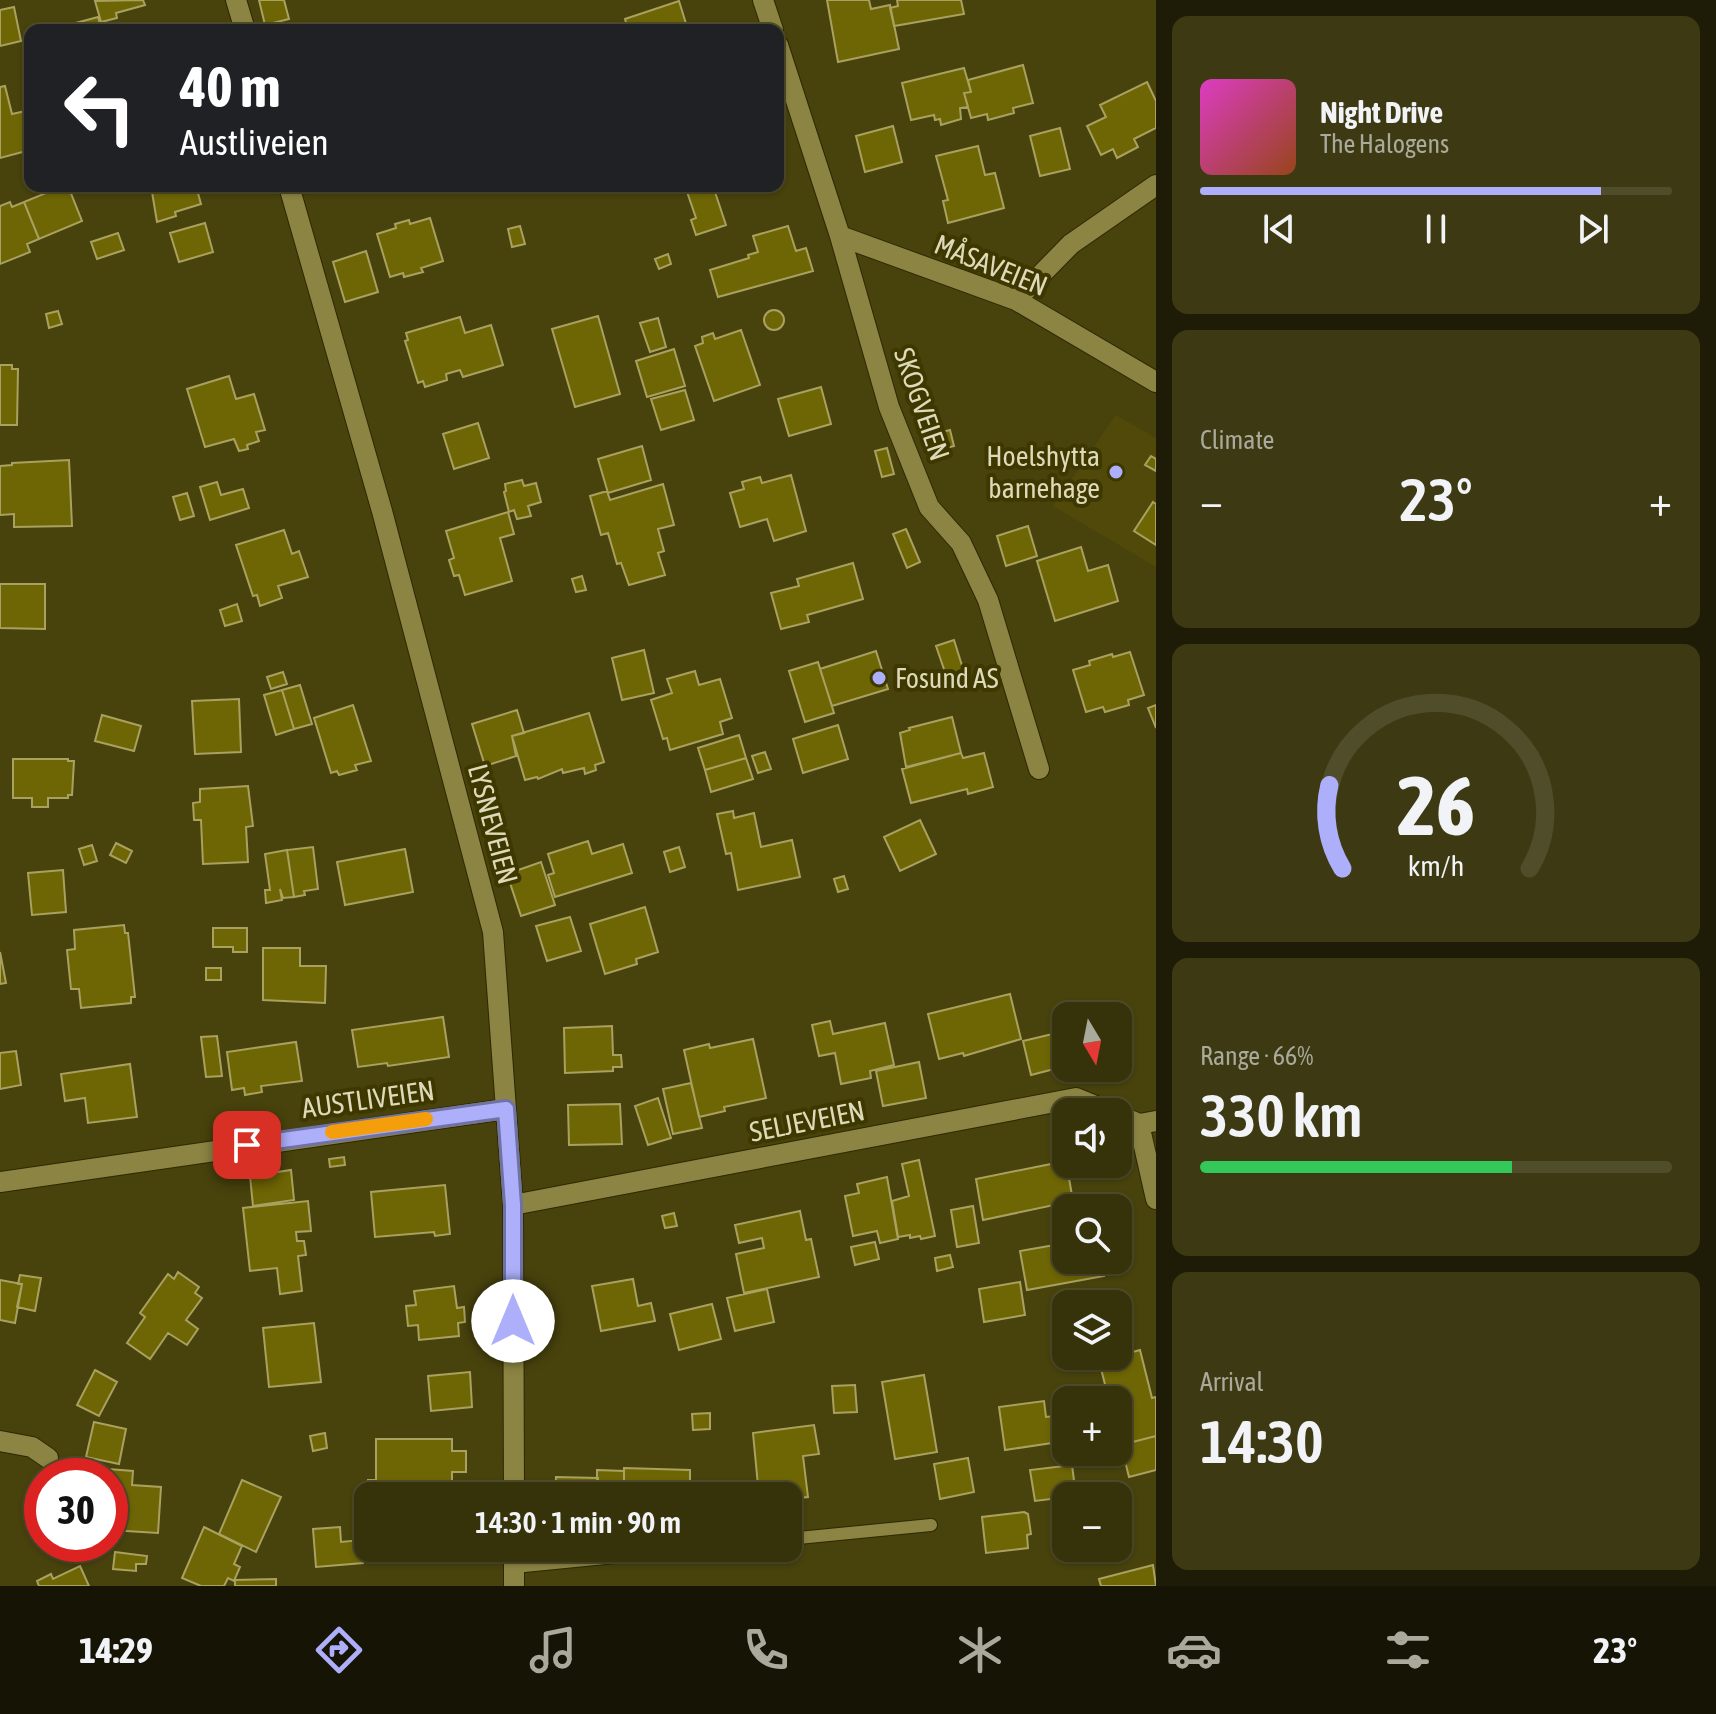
<!DOCTYPE html>
<html lang="en">
<head>
<meta charset="utf-8">
<style>
  :root { --surface:#36320a; --page:#3d3a13; --text:#f1f3f6; --muted:#aaaa9c; --line:#504d2b; --accent:#adaffb }
  body { margin:0; font-family:"Asap Condensed",sans-serif; background:var(--page); color:var(--text); height:100vh; display:flex; flex-direction:column; font-size:30px; white-space:nowrap }
  * { box-sizing:border-box; margin:0 }
  p { font-size:26px; color:var(--muted) }
  .icon { flex:none; width:44px; height:44px; fill:none; stroke:currentColor; stroke-width:2; stroke-linecap:round; stroke-linejoin:round }
  .map { position:relative; flex:1; overflow:hidden }
  .details { display:flex; flex-direction:column; gap:16px; padding:16px; background:#1e1c06; width:560px }
  .details>* { flex:none }
  .guide { position:absolute; left:24px; top:24px; width:760px; height:168px; border-radius:16px; box-shadow:0 2px 6px #0004,0 0 0 2px var(--line); background:#202124; color:#fff; overflow:hidden }
  .needle { width:52px; rotate:170deg }
  .controls { position:absolute; left:1052px; top:1002px; display:grid; gap:16px }
  .controls a { display:grid; place-items:center; width:80px; height:80px; border-radius:16px; background:var(--surface); box-shadow:0 2px 6px #0004,0 0 0 2px var(--line); font-size:40px }
  .speed { position:absolute; left:24px; top:1458px; display:flex; gap:16px; font-size:40px; font-weight:700; text-align:center }
  .speed>* { display:grid; place-content:center; width:104px; height:104px; border-radius:50%; background:var(--surface); box-shadow:0 2px 6px #0004,0 0 0 2px var(--line); line-height:1 }
  .speed .limit { border:12px solid #d22; background:#fff; color:#111 }
  .pin { position:absolute; display:grid; place-items:center; width:68px; height:68px; color:#fff; margin:-34px; border-radius:16px; box-shadow:0 4px 12px #0006 }
  .me { position:absolute; width:88px; margin:-44px; rotate:0deg; stroke-linejoin:round; filter:drop-shadow(0 0 6px #0008) }
  .turn { display:flex; align-items:center; gap:28px; height:168px; padding:0 24px; font-size:36px }
  .turn .icon { width:104px; height:104px; stroke-width:2.5 }
  .turn b { display:block; font-size:56px; line-height:68px }
  .big { font-size:60px; font-weight:600; line-height:1.1 }
  .details .card { flex:1; display:flex; flex-direction:column; justify-content:center; gap:12px; min-width:0; padding:0 28px; border-radius:16px; background:var(--page) }
  .details .dial { align-items:center; gap:0 }
  .dial svg { height:208px; overflow:visible; fill:none; stroke:var(--line); stroke-width:7; stroke-linecap:round; text-anchor:middle }
  .dial text { fill:var(--text); stroke:none }
  .song { display:flex; align-items:center; gap:24px }
  .cover { width:96px; height:96px; border-radius:12px; background:linear-gradient(135deg,hsl(310 70% 55%),hsl(20 70% 35%)) }
  .played { height:8px; border-radius:4px; background:linear-gradient(90deg,var(--accent) 85%,var(--line) 85%) }
  .keys { display:flex; justify-content:space-around; direction:ltr }
  .heat { display:flex; justify-content:space-between; align-items:center; font-size:44px; direction:ltr }
  .charge { height:12px; border-radius:6px; background:linear-gradient(90deg,#34c759 66%,var(--line) 0) }
  .trip { position:absolute; left:354px; top:1482px; width:448px; height:80px; border-radius:16px; background:var(--surface); box-shadow:0 2px 6px #0004,0 0 0 2px var(--line); font-weight:600; line-height:80px; text-align:center }
  .menu { display:flex; height:128px; justify-content:space-around; align-items:center; background:#161404; color:var(--muted) }
  .menu .icon { width:56px; height:56px }
  .menu .active { color:var(--accent) }
  .menu b { font-size:36px; color:var(--text) }
  main { display:flex; flex:1; min-height:0 }
  .map>svg:first-child { display:block }
  .built { fill:#50490a }
  .building { fill:#6e6504; stroke:#a9a15f; stroke-width:2 }
  .lines { fill:none; stroke-linecap:round; stroke-linejoin:round }
  .service-casing { stroke:#2d2904; stroke-width:14 }
  .minor-casing { stroke:#2d2904; stroke-width:22 }
  .service { stroke:#8c8442; stroke-width:12 }
  .minor { stroke:#8c8442; stroke-width:20 }
  .route-casing { stroke:#7072a3; stroke-width:20 }
  .route { stroke:#adaffb; stroke-width:14 }
  .slow { stroke:#f59e0b; stroke-width:14 }
  .poi-dot { fill:#adaffb; stroke:#3e3800; stroke-width:3 }
  .labels { text-anchor:middle; dominant-baseline:central; stroke-width:8; stroke-linejoin:round; paint-order:stroke }
  .street-label { font-size:28px; fill:#dddab9; stroke:#3e3800 }
  .poi-label { font-size:28px; fill:#dddab9; stroke:#3e3800; text-anchor:end }
</style>
</head>
<body>
<main>
<div class="map">
<svg width="1156" height="1586" viewBox="0 0 1156 1586">
  <rect width="100%" height="100%" fill="#48420d"/>
  <path class="built" d="M1116,415L1156,438V567L1053,506Z"/>
  <path class="building" d="M143,0L145,5L116,13L117,18L101,22L95,1Z
    M259,0H284L289,19L265,25Z
    M827,0H869L871,9L890,5L899,49L838,62Z
    M897,0H961L964,14L894,26L890,8L898,6Z
    M679,1L688,30H628L625,19Z
    M14,7L21,41L0,46V10Z
    M98,17L101,27L110,24L111,30H69L68,25Z
    M1023,65L1033,103L1013,108L1014,113L988,120L987,114L971,118L964,93L971,92L968,80Z
    M964,68L971,92L964,93L968,107L960,108L961,119L941,125L940,119L935,120L934,115L911,120L902,83Z
    M1147,82L1156,101V128L1134,139L1138,147L1117,158L1113,149L1101,155L1087,126L1106,117L1100,105Z
    M5,86L12,114L30,110V150L0,158V87Z
    M893,126L902,162L865,172L856,136Z
    M1060,128L1070,169L1040,176L1030,136Z
    M978,146L985,175L995,173L1004,208L948,223L943,201L948,200L936,156Z
    M63,186H68L82,221L39,239L24,202Z
    M151,186H196L201,204L175,212L176,216L157,222Z
    M685,186H713L726,225L696,235L691,220L696,218Z
    M10,202L12,207L24,202L39,239L27,244L30,252L0,264V206Z
    M430,218L443,261L421,268L423,272L404,277L403,273L390,277L377,234L396,228L395,224L409,220L410,224Z
    M205,223L213,252L179,262L170,233Z
    M520,226L525,244L512,247L508,229Z
    M788,226L796,251L806,248L813,271L718,297L710,270L749,258L748,255L758,252L753,236Z
    M118,233L124,250L97,259L91,242Z
    M366,251L378,292L345,302L333,262Z
    M668,254L671,264L659,269L655,259Z
    M764 320a10 10 0 1 1 20 0a10 10 0 1 1-20 0Z
    M58,311L62,324L49,328L46,314Z
    M598,316L620,394L575,407L552,329Z
    M460,317L465,333L491,325L503,365L463,377L460,370L446,374L447,380L425,387L423,381L418,383L405,341L408,340L406,333Z
    M658,318L666,347L650,352L640,323Z
    M741,330L760,385L714,401L695,346L703,343L702,337L713,333L715,339Z
    M674,349L685,386L647,397L636,361Z
    M0,365H12V369H18L17,425H0Z
    M229,376L236,399L254,394L265,430L256,432L259,441L247,445L248,449L239,451L234,439L205,447L187,389Z
    M821,387L831,424L789,436L778,399Z
    M685,390L694,420L661,430L651,399Z
    M478,423L489,458L454,469L443,434Z
    M950,430L954,446L946,448L942,432Z
    M642,446L651,480L608,493L598,459Z
    M887,448L894,474L882,477L875,451Z
    M1151,456L1156,459V471L1145,465Z
    M69,460L72,526L14,527V514L0,515V466L12,465V463Z
    M791,475L806,531L774,541L767,519L740,527L730,493L744,489L742,482L760,477L762,483Z
    M522,480L524,486L536,483L541,502L528,506L531,516L517,519L514,510L509,512L504,492L506,491L505,484Z
    M217,482L221,495L243,489L249,508L210,520L200,487Z
    M663,484L674,525L658,529L664,551L658,553L665,575L629,585L621,563L617,564L608,533L601,535L590,496L607,491L610,500Z
    M187,493L194,516L180,520L173,497Z
    M1153,502L1156,504V545L1134,531Z
    M508,512L514,534L500,538L512,581L465,595L459,575L454,576L449,560L454,558L446,531Z
    M1028,526L1037,556L1006,566L997,536Z
    M906,529L920,562L907,568L893,534Z
    M284,530L292,554L299,551L308,577L278,586L282,598L260,606L257,595L253,596L236,545Z
    M1081,547L1088,571L1108,565L1118,601L1055,621L1037,561Z
    M853,563L863,599L807,615L809,622L781,629L771,593L799,586L797,579Z
    M582,576L586,590L576,592L572,579Z
    M0,584H45V629L0,628Z
    M237,604L242,621L225,626L220,610Z
    M954,640L964,672L947,678L936,646Z
    M644,650L654,693L622,700L612,658Z
    M876,651L888,689L832,706L820,669Z
    M1130,652L1144,695L1128,700L1129,705L1105,712L1103,707L1086,712L1073,670L1090,665L1089,661L1112,654L1113,657Z
    M818,662L834,713L805,722L789,671Z
    M695,671L699,685L720,679L732,718L720,722L723,734L670,750L667,738L663,739L651,700L672,693L667,679Z
    M283,672L287,684L271,689L267,677Z
    M300,685L312,724L294,729L282,690Z
    M282,690L294,729L276,735L264,695Z
    M239,699L241,752L195,754L192,701Z
    M353,705L371,761L355,765L357,770L339,775L337,771L331,773L314,718Z
    M1156,705V728L1148,708Z
    M517,710L524,733L512,736L516,756L485,766L472,724Z
    M589,713L604,762L595,765L596,770L585,774L584,768L563,773L562,769L538,779L537,777L525,780L512,736Z
    M102,715L141,726L134,751L95,741Z
    M952,717L961,753L906,767L900,733L910,730L909,728Z
    M838,725L848,759L803,773L793,739Z
    M739,735L746,758L705,770L698,748Z
    M765,752L771,769L758,773L752,756Z
    M961,753L963,758L984,753L993,787L968,794L967,789L911,803L902,769Z
    M746,758L753,779L711,792L705,770Z
    M13,759H68V761H74L72,795H68V798H48V807H32V798H13Z
    M248,786L253,826L246,827L248,862L203,864L201,820H194L193,803L200,802V789Z
    M733,811L734,818L754,813L761,847L792,840L800,877L738,890L731,853L726,854L717,814Z
    M920,820L936,854L900,871L884,837Z
    M588,841L592,854L623,844L632,873L555,897L548,875L554,873L548,854Z
    M116,843L132,851L126,863L110,855Z
    M92,845L97,861L84,865L79,849Z
    M313,847L318,889L304,891L305,895L294,897L287,850Z
    M679,847L685,867L670,872L664,852Z
    M405,849L413,892L345,905L337,862Z
    M287,850L294,897L283,898L280,889L282,900L266,903L265,890H270L265,854Z
    M541,862L555,905L521,916L507,874Z
    M63,870L66,912L32,915L28,873Z
    M844,876L848,889L838,892L834,879Z
    M645,907L658,952L636,959L637,964L605,974L590,924Z
    M570,917L581,951L547,961L536,926Z
    M124,925L125,933H128L135,997H131V1003L81,1008L79,989H71L67,950L75,949L74,930Z
    M213,928H247V952H233V947H213Z
    M263,948H300V966H326L325,1003L263,1000Z
    M0,952L6,983L0,984Z
    M206,968H221V980H206Z
    M1010,994L1021,1039L964,1056L963,1053L939,1059L928,1014Z
    M443,1017L449,1057L388,1066L387,1063L358,1067L352,1030Z
    M830,1021L833,1034L885,1023L894,1065L870,1071L871,1078L841,1084L835,1053L819,1056L812,1025Z
    M612,1026L613,1055H621L622,1067H613V1071L565,1073L564,1028Z
    M1061,1032L1066,1066L1031,1075L1023,1041Z
    M217,1036L222,1076L206,1077L201,1037Z
    M753,1039L766,1098L724,1107L725,1111L699,1117L684,1050L709,1044L710,1048Z
    M296,1042L302,1081L261,1086L262,1092L245,1095L244,1088L232,1090L227,1052Z
    M16,1051L21,1085L0,1089V1053Z
    M919,1062L926,1098L883,1106L876,1071Z
    M130,1064L137,1117L88,1123L85,1098L65,1101L61,1074Z
    M691,1083L702,1128L673,1134L663,1089Z
    M658,1098L671,1138L648,1145L635,1106Z
    M620,1104L622,1144L569,1145L568,1105Z
    M344,1157L345,1165L330,1167L329,1159Z
    M919,1160L935,1236L921,1239L920,1236L910,1238V1235L898,1237L892,1201L909,1196L902,1164Z
    M1066,1161L1073,1201L983,1220L976,1179Z
    M291,1170L294,1200L253,1206L250,1176Z
    M887,1177L898,1239L880,1243L877,1231L853,1236L845,1196L859,1193L857,1184Z
    M445,1185L450,1234L435,1236L434,1232L375,1237L371,1192Z
    M308,1201L311,1231L296,1232L297,1241H304L306,1255L298,1256L302,1291L280,1294L277,1268L250,1271L243,1208Z
    M973,1206L979,1243L957,1247L951,1210Z
    M800,1211L806,1240L811,1239L819,1277L744,1293L736,1254L764,1248L762,1238L739,1243L735,1225Z
    M674,1213L677,1226L665,1228L662,1216Z
    M875,1242L879,1259L855,1265L851,1247Z
    M1066,1243V1260H1101L1104,1276L1027,1290L1020,1251Z
    M950,1255L953,1267L937,1271L935,1258Z
    M178,1272L199,1287L195,1293L202,1298L186,1320L198,1329L187,1345L168,1333L150,1359L127,1343L145,1317L140,1313L168,1274L174,1279Z
    M20,1275L41,1278L35,1311L17,1307L22,1284H18Z
    M633,1279L638,1306L651,1303L655,1321L601,1331L592,1286Z
    M0,1280L22,1284L15,1323L0,1320Z
    M1020,1282L1025,1315L984,1322L979,1289Z
    M454,1286L457,1308L464,1307L465,1322L458,1323L459,1336L419,1340L418,1325L408,1326L406,1306L416,1305L414,1291Z
    M767,1289L774,1322L735,1331L727,1298Z
    M712,1304L721,1339L679,1350L670,1314Z
    M314,1323L321,1382L269,1387L263,1328Z
    M1140,1350L1152,1398L1156,1397V1436L1121,1445L1118,1435V1400H1109L1099,1361Z
    M95,1370L117,1382L99,1416L77,1405Z
    M470,1372L472,1407L431,1411L428,1376Z
    M924,1375L937,1452L895,1459L882,1382Z
    M855,1385L857,1412L834,1413L832,1386Z
    M1044,1401L1046,1417L1063,1415L1066,1441L1005,1450L999,1407Z
    M710,1413V1429L693,1430L692,1414Z
    M94,1422L126,1429L119,1464L86,1457Z
    M814,1425L819,1454L803,1456L808,1497L788,1499V1496H759L753,1433Z
    M325,1433L327,1448L313,1451L310,1436Z
    M1156,1436V1470L1129,1477L1121,1445Z
    M376,1439H452V1451H466V1472H452V1482L376,1483Z
    M968,1458L974,1492L940,1499L934,1464Z
    M1072,1465L1076,1496L1035,1501L1030,1470Z
    M95,1468L133,1471L132,1485L161,1487L158,1533L110,1530V1476H95Z
    M624,1468L690,1470V1496H624Z
    M597,1470L624,1471V1496H597Z
    M556,1477L598,1478L597,1496H555Z
    M242,1480L281,1497L256,1552L219,1534Z
    M368,1480H376V1483L404,1482V1495L368,1494Z
    M451,1494V1496H408V1495Z
    M1024,1512L1028,1514L1031,1534L1027,1535L1028,1548L986,1553L982,1517Z
    M204,1527L242,1546L234,1564L240,1567L234,1581L228,1578L224,1586H201L182,1578Z
    M340,1527L341,1542L361,1540L363,1563L316,1567L313,1529Z
    M387,1548H443V1550L410,1551V1561H392L391,1551H387Z
    M115,1552L147,1556L146,1564H136V1571L113,1569Z
    M1153,1565L1156,1586H1101L1099,1579Z
    M80,1566L89,1586H39L37,1581L51,1574L53,1579Z
    M276,1579V1586H235V1580Z"/>
  <g class="lines">
    <defs>
      <path id="service" d="M788,1539L931,1525
        M514,1567L707,1548"/>
      <path id="minor" d="M236,0L245,30
        M763,0L773,30
        M778,45L840,236L889,407L929,507L961,543L988,600L1039,769
        M289,186L382,511L493,932L513,1205L514,1496
        M840,236L1016,300L1156,382
        M1016,300L1071,244L1156,185
        M1118,1115L1139,1124L1156,1121
        M1139,1124L1156,1199
        M0,1182L506,1109
        M513,1205L1076,1098L1110,1112
        M0,1441L32,1447L48,1458
        M514,1548V1586"/>
    </defs>
    <use href="#service" class="service-casing"/>
    <use href="#minor" class="minor-casing"/>
    <use href="#service" class="service"/>
    <use href="#minor" class="minor"/>
  </g>
  <g class="lines">
    <defs>
      <path id="route" d="M247,1145L506,1109L513,1205V1321"/>
    </defs>
    <use href="#route" class="route-casing"/>
    <use href="#route" class="route"/>
    <path class="slow" d="M332,1132L426,1119"/>
  </g>
  <g class="poi-dot">
    <circle cx="1116" cy="472" r="8"/>
    <circle cx="879" cy="678" r="8"/>
  </g>
  <g class="labels">
    <g class="street-label">
      <text transform="translate(991 265) rotate(22)">MÅSAVEIEN</text>
      <text transform="translate(922 404) rotate(71)">SKOGVEIEN</text>
      <text transform="translate(493 824) rotate(75)">LYSNEVEIEN</text>
      <text transform="translate(368 1099) rotate(-8)">AUSTLIVEIEN</text>
      <text transform="translate(807 1121) rotate(-11)">SELJEVEIEN</text>
    </g>
    <g class="poi-label">
      <text x="1100" y="456">Hoelshytta<tspan x="1100" dy="32">barnehage</tspan></text>
      <text x="895" y="678" text-anchor="start">Fosund AS</text>
    </g>
  </g>
</svg>
<div class="controls">
<a><svg class="needle" viewBox="-14 -14 28 28"><path d="M0-13l5 13h-10z" fill="#e53935"/><path d="M0 13l5-13h-10z" fill="#aaaa9c"/></svg></a>
<a><svg class="icon" aria-label="sound" viewBox="0 0 24 24"><path d="M4 9h4l5-4v14l-5-4H4zM17 9q2 3 0 6"/></svg></a>
<a><svg class="icon" aria-label="search" viewBox="0 0 24 24"><circle cx="10" cy="10" r="6"/><path d="M15 15l6 6"/></svg></a>
<a><svg class="icon" aria-label="layers" viewBox="0 0 24 24"><path d="M12 4l9 5-9 5-9-5zM3 14l9 5 9-5"/></svg></a>
<a>+</a>
<a>−</a>
</div>
<div class="speed"><div class="limit">30</div></div>
<div class="pin" style="left:247px;top:1145px;background:#d93025"><svg class="icon" aria-label="arrive" viewBox="0 0 24 24"><path d="M6 21V4h12l-3 4 3 4H6"/></svg></div>
<svg class="me" style="left:513px;top:1321px" viewBox="-20 -20 40 40"><circle r="19" fill="#fff"/><path d="M0-13L10 11 0 6-10 11z" fill="#adaffb"/></svg>
<div class="trip">14:30 · 1 min · 90 m</div>
<div class="guide">
<div class="turn"><svg class="icon" aria-label="left" viewBox="0 0 24 24"><path d="M17 20v-9H6M10 6l-5 5 5 5"/></svg><div><b>40 m</b>Austliveien</div></div>
</div>
</div>
<section class="details">
<div class="card">
<div class="song"><i class="cover"></i><div><b>Night Drive</b><p>The Halogens</p></div></div>
<div class="played"></div>
<div class="keys"><svg class="icon" aria-label="previous" viewBox="0 0 24 24"><path d="M18 5L8 12l10 7zM5 5v14"/></svg><svg class="icon" aria-label="pause" viewBox="0 0 24 24"><path d="M8 5v14M16 5v14"/></svg><svg class="icon" aria-label="next" viewBox="0 0 24 24"><path d="M6 5l10 7-10 7zM19 5v14"/></svg></div>
</div>
<div class="card"><p>Climate</p>
<div class="heat"><a>−</a><b class="big">23°</b><a>+</a></div>
</div>
<div class="card dial"><svg viewBox="0 0 100 80">
<path d="M14 69A42 42 0 1 1 86 69"/>
<path d="M14 69A42 42 0 0 1 9 37" stroke="#adaffb"/>
<text x="50" y="56" font-size="32" font-weight="700">26</text>
<text x="50" y="72" font-size="11">km/h</text>
</svg></div>
<div class="card"><p>Range · 66%</p><b class="big">330 km</b><div class="charge"></div></div>
<div class="card"><p>Arrival</p><b class="big">14:30</b></div>
</section>
</main>
<nav class="menu">
<b>14:29</b>
<svg class="icon active" aria-label="directions" viewBox="0 0 24 24"><path d="M12 3l9 9-9 9-9-9zM9 14v-3h6M13 9l2 2-2 2"/></svg>
<svg class="icon" aria-label="music" viewBox="0 0 24 24"><path d="M9 18V5l10-2v13"/><circle cx="6" cy="18" r="3"/><circle cx="16" cy="16" r="3"/></svg>
<svg class="icon" aria-label="phone" viewBox="0 0 24 24"><path d="M5 4h4l2 5-3 2q2 4 5 5l2-3 5 2v4C11 20 4 13 5 4z"/></svg>
<svg class="icon" aria-label="climate" viewBox="0 0 24 24"><path d="M12 3v18M4 7l16 10M4 17L20 7"/></svg>
<svg class="icon" aria-label="car" viewBox="0 0 24 24"><path d="M5 17H2v-5l4-1 3-4h7l3 4 3 1v5h-3M9 17h6M6 11h13"/><circle cx="7" cy="17" r="2"/><circle cx="17" cy="17" r="2"/></svg>
<svg class="icon" aria-label="filters" viewBox="0 0 24 24"><path d="M4 7h16M4 17h16"/><circle cx="9" cy="7" r="2"/><circle cx="15" cy="17" r="2"/></svg>
<b>23°</b>
</nav>
</body>
</html>
